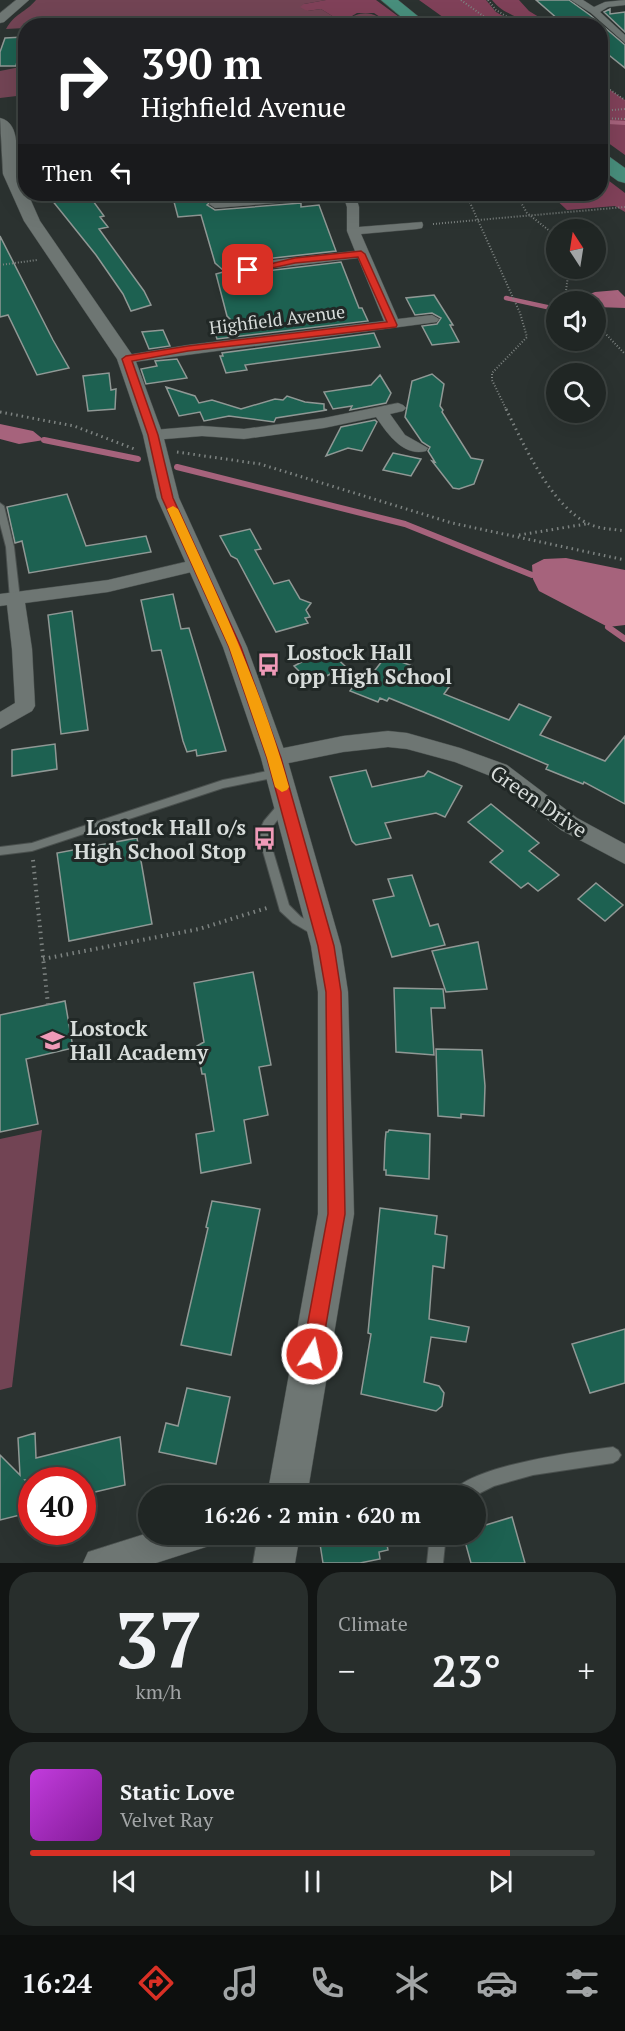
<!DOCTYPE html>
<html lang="en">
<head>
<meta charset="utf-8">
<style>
  :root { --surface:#202624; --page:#282e2c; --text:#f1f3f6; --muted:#a2a5a6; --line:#3d4341; --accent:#d93025 }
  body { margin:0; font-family:"PT Serif",serif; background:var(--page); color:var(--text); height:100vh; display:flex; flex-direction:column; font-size:22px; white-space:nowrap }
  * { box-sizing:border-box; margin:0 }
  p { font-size:20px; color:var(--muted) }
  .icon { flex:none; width:33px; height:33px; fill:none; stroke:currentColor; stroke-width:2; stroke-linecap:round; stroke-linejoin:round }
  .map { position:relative; height:1563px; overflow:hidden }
  .drawer { display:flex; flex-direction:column; gap:9px; padding:9px; background:#121514; flex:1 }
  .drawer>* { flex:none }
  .hud { position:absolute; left:18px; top:18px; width:590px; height:183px; border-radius:24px; box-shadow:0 6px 24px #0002,0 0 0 2px var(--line); background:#202124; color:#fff; overflow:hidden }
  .needle { width:39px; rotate:348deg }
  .fabs { position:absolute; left:546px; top:219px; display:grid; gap:12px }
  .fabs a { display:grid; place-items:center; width:60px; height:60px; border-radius:50%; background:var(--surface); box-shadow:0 6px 24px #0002,0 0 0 2px var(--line); font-size:30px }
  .speed { position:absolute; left:18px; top:1467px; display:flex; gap:12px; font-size:30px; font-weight:700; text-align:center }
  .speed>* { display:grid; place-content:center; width:78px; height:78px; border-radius:50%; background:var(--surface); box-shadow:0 6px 24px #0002,0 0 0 2px var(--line); line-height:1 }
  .speed .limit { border:9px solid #d22; background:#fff; color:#111 }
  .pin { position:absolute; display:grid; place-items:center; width:51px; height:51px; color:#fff; margin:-26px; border-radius:12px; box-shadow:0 3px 9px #0006 }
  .me { position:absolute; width:66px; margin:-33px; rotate:10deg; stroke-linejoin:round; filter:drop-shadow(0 0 4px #0008) }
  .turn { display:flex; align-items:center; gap:21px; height:126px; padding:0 24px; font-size:27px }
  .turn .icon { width:78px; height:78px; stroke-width:2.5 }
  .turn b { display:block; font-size:42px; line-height:51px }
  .then { display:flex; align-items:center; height:57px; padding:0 24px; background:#0003; gap:12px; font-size:22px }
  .big { font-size:45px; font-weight:800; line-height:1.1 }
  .drawer .card { flex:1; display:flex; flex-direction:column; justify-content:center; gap:9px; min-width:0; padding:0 21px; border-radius:24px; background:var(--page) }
  .drawer .dial { align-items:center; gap:0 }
  .dial b { font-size:78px; line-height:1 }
  .song { display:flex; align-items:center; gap:18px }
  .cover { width:72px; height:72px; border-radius:9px; background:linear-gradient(135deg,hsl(290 70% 55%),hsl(290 70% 35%)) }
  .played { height:6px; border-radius:3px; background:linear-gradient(90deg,var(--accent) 85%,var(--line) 85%) }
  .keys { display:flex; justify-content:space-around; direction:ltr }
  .heat { display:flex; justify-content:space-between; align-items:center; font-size:33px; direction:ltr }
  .drawer .tiles { flex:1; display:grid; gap:9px; grid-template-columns:1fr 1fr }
  .card:last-child { grid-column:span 2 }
  .trip { position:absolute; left:138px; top:1485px; width:348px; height:60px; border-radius:30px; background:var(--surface); box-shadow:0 6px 24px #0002,0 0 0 2px var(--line); font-weight:800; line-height:60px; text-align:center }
  .dock { display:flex; height:96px; justify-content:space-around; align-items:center; background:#0d0f0e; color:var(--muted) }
  .dock .icon { width:42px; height:42px }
  .dock .on { color:var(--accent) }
  .dock b { font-size:27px; color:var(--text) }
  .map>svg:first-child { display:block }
  .green { fill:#724454 }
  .forest { fill:#804159 }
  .water { fill:#a6637c }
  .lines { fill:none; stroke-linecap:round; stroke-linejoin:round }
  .stream-far2 { stroke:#a6637c; stroke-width:4 }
  .stream-far1 { stroke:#a6637c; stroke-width:4.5 }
  .stream { stroke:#a6637c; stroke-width:6 }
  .building { fill:#1d6151; stroke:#909895; stroke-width:1.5 }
  .service-casing { stroke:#4a504e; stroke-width:2 }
  .minor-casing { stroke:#4a504e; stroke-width:1 }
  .tertiary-casing { stroke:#4a504e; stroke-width:1 }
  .trunk-casing { stroke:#4a504e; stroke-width:1 }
  .path-far2 { stroke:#7d8381; stroke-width:2; stroke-dasharray:1 2; stroke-linecap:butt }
  .path-far1 { stroke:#7d8381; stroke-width:3; stroke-dasharray:1.5 4; stroke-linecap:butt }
  .path { stroke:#7d8381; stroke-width:4; stroke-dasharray:1.5 4.5; stroke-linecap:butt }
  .service { fill:#6e7673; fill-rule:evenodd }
  .minor { fill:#6e7673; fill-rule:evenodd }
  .tertiary { fill:#6e7673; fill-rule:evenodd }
  .trunk { fill:#488e7c; fill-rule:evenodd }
  .route { fill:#d93025; stroke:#8d1f18; stroke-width:1.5 }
  .slow { fill:#f59e0b }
  .labels { text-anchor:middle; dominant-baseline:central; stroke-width:6; stroke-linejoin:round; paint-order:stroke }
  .far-street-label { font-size:18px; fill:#d7dcda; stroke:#212826 }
  .poi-label { font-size:21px; font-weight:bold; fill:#d7dcda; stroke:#212826; text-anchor:start }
  .street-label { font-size:21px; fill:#d7dcda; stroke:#212826 }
</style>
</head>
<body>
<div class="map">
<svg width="625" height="1563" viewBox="0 0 625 1563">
  <rect width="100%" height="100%" fill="#2b3230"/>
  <path class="green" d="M36,0H326L304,4L307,11L321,9L342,22C364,9 371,11 392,25L26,26L25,28L6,29C15,13 25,13 36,0Z
    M25,66V95L0,98V71Z
    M42,1130L12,1387L0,1390V1139Z"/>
  <path class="forest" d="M326,0H376L410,25H392L374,13H357L342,22L321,9L307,11L300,7L304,4Z
    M419,0H486L496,12L519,25H454Z
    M492,0H519L529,11L552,25H527C514,12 505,16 492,0Z
    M600,83L625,100V155L600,137Z
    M600,174L625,193V212L615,206L567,210L550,194H600Z"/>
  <path class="water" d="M618,290L625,297V308L596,307V302L588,301L587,295L595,292Z
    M0,424L33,431L44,440L19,444L0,439Z
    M566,558L625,570V625L608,627L539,591L533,579L532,565L544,559Z"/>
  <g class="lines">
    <path class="stream-far2" d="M600,72L605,73
      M608,122L625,123"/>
    <path class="stream-far1" d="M506,298L556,309"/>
    <path class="stream" d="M44,440L138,459
      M177,467L405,524L532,575
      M608,627L625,639"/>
  </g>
  <path class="building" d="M536,0H569L590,15L625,45V68L600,48V26H566Z
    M610,9V14L625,12V32L604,12Z
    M23,37L16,66H0V52L5,38Z
    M47,194H88L104,216L100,217L108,227L99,229L144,291L151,305L131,311L123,294L96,255Z
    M206,194H274L215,198L207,205L215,210L301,203V207L319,205L336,251L265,259L224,271L215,263L201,215L178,217L173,198Z
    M0,236L53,340L69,368L37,375L8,315L0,317Z
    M341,262L359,308H362L368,321L217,339L212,324L232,321L227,316L216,274L223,272V277L232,281L266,271Z
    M434,295L453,325H450L459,342L432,345L422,326L437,324L441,318L432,313L415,315L406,298Z
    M163,330L170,346L149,349L142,332Z
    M374,333L380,347L245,365L247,370L226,373L220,356H223L222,353Z
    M177,359L187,378L146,384L141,369L157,366L155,361Z
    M109,373L111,390L116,389L115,409L88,411L83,376Z
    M432,374L444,384L440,406L443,410L442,412L471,458L483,460L474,484L459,489L453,488L432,461L435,462L428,451L430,447L422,442L405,417L412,381Z
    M380,375L391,393L386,403L350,410L352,406L333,409L324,392L371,385Z
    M166,387L195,396L199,403L212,400L241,409L275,399L283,400L287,396L305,402L324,404V409L327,410L276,418L274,422L229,416L204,421L200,412L179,416Z
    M375,420L377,422L362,451L348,448L326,456L341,427Z
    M393,453L421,459L411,476L383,470Z
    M67,494L86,546L146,536L151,552L29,573L22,541L15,543L7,507Z
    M250,529L261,549L255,550L274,584L289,580L300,599L311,603L306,610L310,617L305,618L308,623L276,632L237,559L231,556L220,536Z
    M173,594L181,629L189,628L226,751L197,756L196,750L187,752L183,741L161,650L152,651L141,600Z
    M72,611L88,730L61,734L48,615Z
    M327,649L345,666L312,684L294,666Z
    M386,656L412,666L409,671L449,687L444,694L509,720L519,704L551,717L540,735L605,761L625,736V804L584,782L583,784L546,769L548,765L443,720L389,698L387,701L380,698L378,702L350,691L365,671L372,674Z
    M55,744L57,769L12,776V750Z
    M366,770L372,787L424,776L428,771L462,786L445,817L436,813L385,823L391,838L356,845L352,841L330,777Z
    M491,804L539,843L529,851L559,875L538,891L528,883L521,888L490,862L503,851L468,822Z
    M137,838L152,924L69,941L57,853Z
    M412,875L430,926L438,924L445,945L392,957L373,900L394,896L388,879Z
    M596,883L623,905L605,921L578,899Z
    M478,942L487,989L446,992L432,951Z
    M253,972L271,1065L259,1067L268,1115L244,1120L251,1163L201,1173L196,1134L214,1131L205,1074H202L197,1046L204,1042L194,983Z
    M394,988L443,989L445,1008H431L434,1055L396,1052Z
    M65,1001L73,1048L26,1059L38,1124L0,1132V1015Z
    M436,1049L482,1050L485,1086L484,1116L461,1114V1118L438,1116Z
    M389,1130L430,1134L429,1179L386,1175V1170H384L385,1142L386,1132H388Z
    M212,1201L260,1209L231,1355L181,1345L208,1228L206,1227Z
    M380,1208L437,1216L435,1234L447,1236L444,1268L433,1266L429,1319L469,1327L466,1342L431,1337L424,1382L439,1386L444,1393L442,1406L436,1411L361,1394L371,1334L368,1333Z
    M625,1329V1383L590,1393L572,1344Z
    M187,1388L230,1397L216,1464L159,1452L166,1423L178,1426Z
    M35,1433L36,1458L120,1437L125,1485L82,1495V1480H25L32,1487V1512L0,1520V1455L20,1475L18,1438Z
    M512,1517L525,1563H471L463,1534H476V1528Z
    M332,1534H385L388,1550L379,1552L380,1559L360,1563H323L320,1544L333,1542Z"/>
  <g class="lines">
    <defs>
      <path id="service" d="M0,503L4,506L14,547L20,599L15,602L10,599L6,547L0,524Z
        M278,769L282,770L283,773L282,776L223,788L32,851L0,855V847L32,843L223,780Z
        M285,800L289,801L290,804L272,827L268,834L289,905L301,917L321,928L323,932L321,936L317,937L293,923L280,911L258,834L264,821L281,801Z
        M613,1447L618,1450L621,1455L618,1460L613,1463L533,1475L494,1486L474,1496H450C463,1466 582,1451 613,1447Z
        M430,1534H446L443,1563H427Z"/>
      <path id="minor" d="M571,0H583L594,7L605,2L625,0V5L608,7L600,12L625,35V43L591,13Z
        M26,154V162L10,163L4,159L10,155Z
        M298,194H355L359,207V227L422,222L423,225L422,228L417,229L361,234L398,319L432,315L439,319L437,322L126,363L121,362L119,359L121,356L188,345L384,321L358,258L266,269L231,279L224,275L226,272L265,261L355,251L347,231V207L343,195L338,198L215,208L209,204L215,200Z
        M398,403L403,405L406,408L403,411L390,414L405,435L428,448L426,451C403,457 387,433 376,417L324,428L244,439L202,436L153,440L145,435L153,430L202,426L244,429L324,418Z
        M198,559L204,561L207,565L204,569L108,592L25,603L32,649L35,706L32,711L0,729V712L15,703L12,649L7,605L0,606V594L108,580Z
        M388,731L407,733L460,748L507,765L577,818L625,844V864L561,830L493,777L455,762L407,749L388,747L343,752L274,766L267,764L264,758L267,752L274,750L343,736Z
        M148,1533L217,1534L212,1545L156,1563H83L88,1552Z"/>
      <path id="tertiary" d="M16,0H29L4,22L0,23V13Z
        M0,118C23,123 14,158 19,175C21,182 25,186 26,194H28L40,221L135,359L163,435L179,498L247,647L287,758L341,946L348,992L354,1214L307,1496H267L318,1214V992L311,946L261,758L223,647L157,498L143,435L117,359L24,221L3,174Z
        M258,1534H300L295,1563H253Z"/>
      <path id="trunk" d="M381,0H398L430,26H412Z
        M600,153L607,155L625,168V183L618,181L600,168Z"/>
    </defs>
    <use href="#service" class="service-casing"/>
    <use href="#minor" class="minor-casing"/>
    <use href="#tertiary" class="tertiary-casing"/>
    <use href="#trunk" class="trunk-casing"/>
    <path class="path-far2" d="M461,0L497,26
      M488,0L496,10L522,26
      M600,83L625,100
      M600,111L625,109
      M600,118L625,119
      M466,194L520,313L527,337L492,373V380L507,411
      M516,194L527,213L556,236
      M433,224L625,207
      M0,265L37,260
      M568,302L566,291L569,268
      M596,324L625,354"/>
    <path class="path-far1" d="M506,409C524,445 551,506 589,524C600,529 613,529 625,531
      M0,412L74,426L137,450
      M177,452L260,464L452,523L625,560
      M519,535L586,524"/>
    <path class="path" d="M33,860L48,1005
      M43,959L199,929L270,907"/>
    <use href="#service" class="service"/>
    <use href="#minor" class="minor"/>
    <use href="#tertiary" class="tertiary"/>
    <use href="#trunk" class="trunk"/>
  </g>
  <path class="route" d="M361,251L365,254L397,325L396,327L188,351L132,361L158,435L173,498L241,647L281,758L334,946L341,992L345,1214L321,1354L318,1361L312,1364L305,1361L302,1354L328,1214L326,992L318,946L267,758L229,647L162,498L148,435L122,359L126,356L188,346L387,322L358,257L295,263L248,273L244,270L295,258Z"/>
  <path class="slow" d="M173,506L178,509C220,600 262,690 289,787L287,790L282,792L275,787L267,758L229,647L167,509Z"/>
  <defs>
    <symbol id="bus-bare" viewBox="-9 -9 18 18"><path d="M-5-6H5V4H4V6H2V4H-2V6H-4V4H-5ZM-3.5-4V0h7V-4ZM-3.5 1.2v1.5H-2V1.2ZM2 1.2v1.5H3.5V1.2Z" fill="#ef9ab8" stroke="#212826" stroke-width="2.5" paint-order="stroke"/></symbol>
    <symbol id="school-bare" viewBox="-9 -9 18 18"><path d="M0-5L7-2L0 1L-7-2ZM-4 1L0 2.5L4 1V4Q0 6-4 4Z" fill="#ef9ab8" stroke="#212826" stroke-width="2.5" paint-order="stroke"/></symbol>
  </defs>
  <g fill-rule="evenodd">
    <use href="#bus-bare" x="252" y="648" width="33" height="33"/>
    <use href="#bus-bare" x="248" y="822" width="33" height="33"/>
    <use href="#school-bare" x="36" y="1024" width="33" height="33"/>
  </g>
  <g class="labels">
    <g class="far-street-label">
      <text transform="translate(277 319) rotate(-7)">Highfield Avenue</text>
    </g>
    <g class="poi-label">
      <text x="287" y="652">Lostock Hall<tspan x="287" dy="24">opp High School</tspan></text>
      <text x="246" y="827" text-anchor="end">Lostock Hall o/s<tspan x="246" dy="24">High School Stop</tspan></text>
      <text x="70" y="1028">Lostock<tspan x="70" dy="24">Hall Academy</tspan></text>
    </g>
    <g class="street-label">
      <text transform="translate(539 801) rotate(34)">Green Drive</text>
    </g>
  </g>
</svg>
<div class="fabs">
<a><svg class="needle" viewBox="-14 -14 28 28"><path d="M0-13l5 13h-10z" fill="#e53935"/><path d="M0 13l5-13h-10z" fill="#a2a5a6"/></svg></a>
<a><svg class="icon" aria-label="sound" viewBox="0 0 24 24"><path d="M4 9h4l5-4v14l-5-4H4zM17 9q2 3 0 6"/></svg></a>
<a><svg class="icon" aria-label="search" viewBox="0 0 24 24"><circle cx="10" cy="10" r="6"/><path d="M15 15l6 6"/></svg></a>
</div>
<div class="speed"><div class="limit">40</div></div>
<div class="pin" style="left:248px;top:270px;background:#d93025"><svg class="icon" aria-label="arrive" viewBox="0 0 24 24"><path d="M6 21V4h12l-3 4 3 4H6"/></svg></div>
<svg class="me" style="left:312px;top:1354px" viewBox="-20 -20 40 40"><circle r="17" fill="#d93025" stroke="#fff" stroke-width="3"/><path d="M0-11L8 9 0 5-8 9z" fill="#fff"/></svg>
<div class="trip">16:26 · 2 min · 620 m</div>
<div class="hud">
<div class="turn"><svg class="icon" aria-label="right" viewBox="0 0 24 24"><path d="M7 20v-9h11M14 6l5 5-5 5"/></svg><div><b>390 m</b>Highfield Avenue</div></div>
<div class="then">Then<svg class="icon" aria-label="left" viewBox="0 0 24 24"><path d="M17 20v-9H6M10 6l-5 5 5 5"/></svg></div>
</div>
</div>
<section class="drawer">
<div class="tiles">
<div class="card dial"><b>37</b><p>km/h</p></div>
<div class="card"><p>Climate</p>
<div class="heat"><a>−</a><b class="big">23°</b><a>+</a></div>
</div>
<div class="card">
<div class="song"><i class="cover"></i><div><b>Static Love</b><p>Velvet Ray</p></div></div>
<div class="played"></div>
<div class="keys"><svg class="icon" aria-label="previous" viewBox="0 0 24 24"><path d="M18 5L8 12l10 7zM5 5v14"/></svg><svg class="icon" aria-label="pause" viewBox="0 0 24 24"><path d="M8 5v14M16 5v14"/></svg><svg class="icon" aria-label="next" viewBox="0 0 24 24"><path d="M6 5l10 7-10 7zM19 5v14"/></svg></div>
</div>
</div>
</section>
<nav class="dock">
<b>16:24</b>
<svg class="icon on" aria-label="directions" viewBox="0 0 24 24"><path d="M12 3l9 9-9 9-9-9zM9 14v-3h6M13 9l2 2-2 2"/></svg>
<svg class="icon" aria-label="music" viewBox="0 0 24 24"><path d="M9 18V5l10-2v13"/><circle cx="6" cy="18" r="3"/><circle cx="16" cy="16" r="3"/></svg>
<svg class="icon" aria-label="phone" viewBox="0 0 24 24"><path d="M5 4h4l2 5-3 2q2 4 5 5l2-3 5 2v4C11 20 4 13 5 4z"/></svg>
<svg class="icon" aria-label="climate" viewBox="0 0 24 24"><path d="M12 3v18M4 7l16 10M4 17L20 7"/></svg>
<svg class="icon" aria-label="car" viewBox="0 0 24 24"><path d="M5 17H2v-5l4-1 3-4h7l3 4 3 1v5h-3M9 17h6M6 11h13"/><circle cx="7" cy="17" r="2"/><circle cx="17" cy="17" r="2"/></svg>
<svg class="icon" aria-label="filters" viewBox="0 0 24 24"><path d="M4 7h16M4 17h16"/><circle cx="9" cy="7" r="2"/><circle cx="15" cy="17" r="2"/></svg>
</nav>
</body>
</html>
